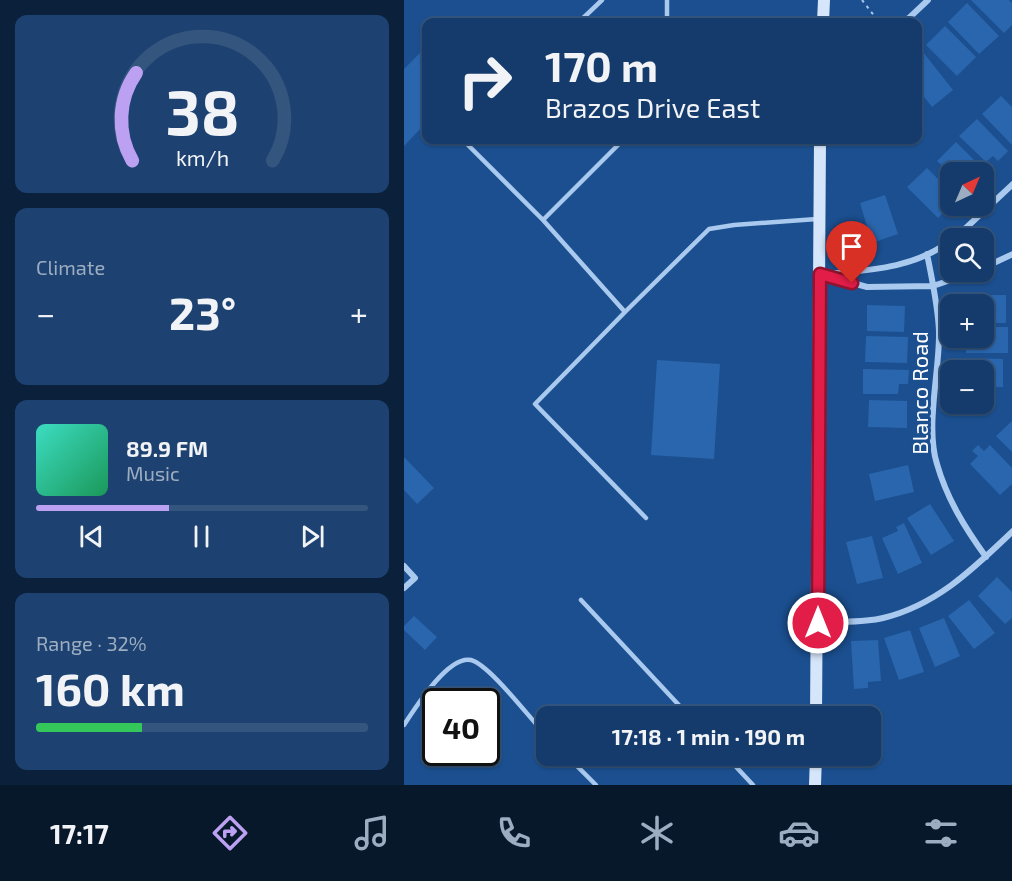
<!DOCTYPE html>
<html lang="en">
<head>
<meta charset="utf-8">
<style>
  :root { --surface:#143b6b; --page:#1d4271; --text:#f1f3f6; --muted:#9dadc1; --line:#33557e; --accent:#bca0f2 }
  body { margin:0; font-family:"Exo 2",sans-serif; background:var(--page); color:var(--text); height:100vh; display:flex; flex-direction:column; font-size:22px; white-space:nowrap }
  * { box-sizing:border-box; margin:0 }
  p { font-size:20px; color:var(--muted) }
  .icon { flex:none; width:33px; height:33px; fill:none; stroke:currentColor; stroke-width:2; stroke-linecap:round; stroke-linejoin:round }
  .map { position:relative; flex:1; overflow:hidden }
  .side { display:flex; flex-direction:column; gap:15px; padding:15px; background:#0b203b; width:404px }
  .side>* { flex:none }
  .guide { position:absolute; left:18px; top:18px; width:500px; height:126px; border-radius:12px; box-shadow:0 2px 4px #0004,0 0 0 2px var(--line); background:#143b6b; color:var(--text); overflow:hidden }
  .needle { width:39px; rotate:44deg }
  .tools { position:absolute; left:536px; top:162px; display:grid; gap:12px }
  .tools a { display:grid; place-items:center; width:54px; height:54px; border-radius:12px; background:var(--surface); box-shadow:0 2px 4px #0004,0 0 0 2px var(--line); font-size:30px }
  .speed { position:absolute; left:18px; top:688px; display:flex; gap:12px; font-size:30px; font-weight:700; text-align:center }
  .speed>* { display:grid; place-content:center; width:78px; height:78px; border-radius:50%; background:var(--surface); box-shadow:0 2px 4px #0004,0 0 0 2px var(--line); line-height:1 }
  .speed .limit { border:3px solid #111; border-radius:9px; background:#fff; color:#111 }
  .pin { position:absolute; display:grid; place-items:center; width:51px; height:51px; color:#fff; margin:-62px -26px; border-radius:50% 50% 50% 0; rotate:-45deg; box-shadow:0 0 6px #0007 }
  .pin .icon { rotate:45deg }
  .me { position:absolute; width:66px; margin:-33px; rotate:0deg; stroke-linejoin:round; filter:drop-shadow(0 0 4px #0008) }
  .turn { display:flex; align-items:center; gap:21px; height:126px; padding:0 24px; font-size:27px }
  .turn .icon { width:78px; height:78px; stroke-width:2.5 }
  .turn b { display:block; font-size:42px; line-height:51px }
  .big { font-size:45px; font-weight:700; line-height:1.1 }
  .side .widget { flex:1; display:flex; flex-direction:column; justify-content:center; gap:9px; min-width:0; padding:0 21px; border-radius:12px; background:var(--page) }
  .side .dial { align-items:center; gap:0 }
  .dial svg { height:156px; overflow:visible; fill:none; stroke:var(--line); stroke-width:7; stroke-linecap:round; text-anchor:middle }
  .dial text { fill:var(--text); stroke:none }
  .song { display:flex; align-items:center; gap:18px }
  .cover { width:72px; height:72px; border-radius:9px; background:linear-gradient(135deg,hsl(170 70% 55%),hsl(150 70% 35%)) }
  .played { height:6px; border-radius:3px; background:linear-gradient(90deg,var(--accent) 40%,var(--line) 40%) }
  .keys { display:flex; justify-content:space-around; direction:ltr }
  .heat { display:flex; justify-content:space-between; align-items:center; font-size:33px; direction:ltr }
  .charge { height:9px; border-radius:4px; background:linear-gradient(90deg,#34c759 32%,var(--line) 0) }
  .trip { position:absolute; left:132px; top:706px; width:345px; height:60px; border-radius:12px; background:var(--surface); box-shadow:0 2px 4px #0004,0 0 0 2px var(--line); font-weight:700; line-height:60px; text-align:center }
  .menu { display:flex; height:96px; justify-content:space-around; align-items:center; background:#08182b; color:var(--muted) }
  .menu .icon { width:42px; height:42px }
  .menu .active { color:var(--accent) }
  .menu b { font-size:27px; color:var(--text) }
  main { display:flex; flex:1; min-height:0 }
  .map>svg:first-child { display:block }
  .building { fill:#2a66ad }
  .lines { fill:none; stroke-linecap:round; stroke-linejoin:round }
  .path { stroke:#a9c9ee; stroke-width:2; stroke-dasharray:3 4.5; stroke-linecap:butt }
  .lane { stroke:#a9c9ee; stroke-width:4.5 }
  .street { stroke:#a9c9ee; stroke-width:6 }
  .secondary { stroke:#d6e6fa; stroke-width:12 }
  .route-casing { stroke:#92132f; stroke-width:15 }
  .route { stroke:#e11d48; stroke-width:10 }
  .labels { text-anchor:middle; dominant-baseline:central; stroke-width:6; stroke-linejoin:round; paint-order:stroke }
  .street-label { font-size:22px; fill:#fff; stroke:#1b4f8f }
</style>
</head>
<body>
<main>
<section class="side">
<div class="widget dial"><svg viewBox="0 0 100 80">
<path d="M14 69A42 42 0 1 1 86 69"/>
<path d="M14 69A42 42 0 0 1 16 24" stroke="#bca0f2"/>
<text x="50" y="56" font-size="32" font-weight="700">38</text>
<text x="50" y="72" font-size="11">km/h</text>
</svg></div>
<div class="widget"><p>Climate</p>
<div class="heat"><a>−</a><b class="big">23°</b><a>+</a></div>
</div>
<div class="widget">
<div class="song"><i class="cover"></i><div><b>89.9 FM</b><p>Music</p></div></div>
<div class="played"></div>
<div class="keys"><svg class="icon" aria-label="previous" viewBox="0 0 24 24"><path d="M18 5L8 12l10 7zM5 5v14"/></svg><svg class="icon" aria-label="pause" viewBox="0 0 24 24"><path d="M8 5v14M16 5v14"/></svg><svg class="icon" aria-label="next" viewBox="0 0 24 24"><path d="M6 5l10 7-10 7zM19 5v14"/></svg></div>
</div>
<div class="widget"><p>Range · 32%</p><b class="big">160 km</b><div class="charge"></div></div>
</section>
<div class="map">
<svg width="609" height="785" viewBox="0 0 609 785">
  <rect width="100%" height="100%" fill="#1b4f8f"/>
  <path class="building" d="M567,0H605L609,4V24L600,33Z
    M563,3L595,36L575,54L544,22Z
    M541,26L572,57L553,76L522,45Z
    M17,52L22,58V123L0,146V69Z
    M519,52L549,90L528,107L513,88V57Z
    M597,96L609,108V146L578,114Z
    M573,119L604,151L594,161L589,156L582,162L555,136Z
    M552,142L582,172L579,175V172H545L533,161Z
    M523,168L546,191V206L534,218L503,187Z
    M481,195L494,234L468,243L456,203Z
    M564,295H602V323H579V304H564Z
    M463,305L501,306L500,332L463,331Z
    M579,327H604V353H562V338H579Z
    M462,336L504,337L503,363L461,362Z
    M562,358L599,359V387H579V370H562Z
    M253,360L316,364L310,459L247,455Z
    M459,369L505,370L504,384H495L494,394H459Z
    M465,400L503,401V428L464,427Z
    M609,420V453L592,436Z
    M574,445L580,451L586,445L609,469V483L596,495L566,464L574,456L568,451Z
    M0,457L30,488L13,504L0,490Z
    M504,465L510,492L471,501L465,474Z
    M526,504L550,541L527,555L503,518Z
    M500,523L518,563L494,574L478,538L494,531L492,527Z
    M468,536L479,578L453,584L442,542Z
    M593,577L609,593V617L601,624L574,596Z
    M565,600L591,633L570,649L544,616Z
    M10,616L33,637L21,650L0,630V626Z
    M540,618L556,656L531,667L515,628Z
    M506,630L520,672L495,680L480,638Z
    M474,640L477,681L464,682V688L450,689L447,641Z"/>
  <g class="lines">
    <path class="path" d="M458,0L475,22"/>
    <path class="lane" d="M263,0V22
      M175,22L198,0
      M59,140L139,220L219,140
      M139,220L221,312L305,229L330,225L413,219
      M221,312L131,404L242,518
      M177,600L286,717
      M0,725C11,708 44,655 67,660C86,665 127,720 142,735
      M163,756L192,785
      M322,756L349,785"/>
    <path class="street" d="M496,22L505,18L524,0
      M549,238L564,226L609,184
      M523,254C528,279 534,306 535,331C536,371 521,426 533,464C543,499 561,528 582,557
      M579,268L609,254
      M416,274L463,287L529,286L570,272
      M423,274C466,270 511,268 546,241
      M0,566L11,578L0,588
      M414,623C435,621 459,623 479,618C533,605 570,568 609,531"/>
    <path class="secondary" d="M419,22L420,0
      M412,717L416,140
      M411,785L412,756"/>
  </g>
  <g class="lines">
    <defs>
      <path id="route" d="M414,623L416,274L448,283"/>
    </defs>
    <use href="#route" class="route-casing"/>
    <use href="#route" class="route"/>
  </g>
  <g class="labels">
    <g class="street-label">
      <text transform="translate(515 393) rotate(-90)">Blanco Road</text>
    </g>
  </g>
</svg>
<div class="tools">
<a><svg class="needle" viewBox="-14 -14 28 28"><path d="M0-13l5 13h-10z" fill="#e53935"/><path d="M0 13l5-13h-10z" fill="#9dadc1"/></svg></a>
<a><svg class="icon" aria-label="search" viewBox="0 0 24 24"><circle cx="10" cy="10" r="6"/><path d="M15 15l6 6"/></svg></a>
<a>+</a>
<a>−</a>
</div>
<div class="speed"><div class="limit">40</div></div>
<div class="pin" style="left:448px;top:283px;background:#d93025"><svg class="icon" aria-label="arrive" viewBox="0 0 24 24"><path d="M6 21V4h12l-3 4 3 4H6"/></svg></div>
<svg class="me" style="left:414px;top:623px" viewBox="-20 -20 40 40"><circle r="17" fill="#e11d48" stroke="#fff" stroke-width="3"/><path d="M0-11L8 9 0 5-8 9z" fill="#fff"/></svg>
<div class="trip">17:18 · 1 min · 190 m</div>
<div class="guide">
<div class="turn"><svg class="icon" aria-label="right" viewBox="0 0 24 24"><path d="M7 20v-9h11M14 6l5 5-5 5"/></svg><div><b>170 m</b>Brazos Drive East</div></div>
</div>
</div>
</main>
<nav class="menu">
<b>17:17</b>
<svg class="icon active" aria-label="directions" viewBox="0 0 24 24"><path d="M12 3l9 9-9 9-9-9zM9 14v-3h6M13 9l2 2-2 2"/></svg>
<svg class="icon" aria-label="music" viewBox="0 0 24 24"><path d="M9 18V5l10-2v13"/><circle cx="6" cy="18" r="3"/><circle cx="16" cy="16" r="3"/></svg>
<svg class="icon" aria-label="phone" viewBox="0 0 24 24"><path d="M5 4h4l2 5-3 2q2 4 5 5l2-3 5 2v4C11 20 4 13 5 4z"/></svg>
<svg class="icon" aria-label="climate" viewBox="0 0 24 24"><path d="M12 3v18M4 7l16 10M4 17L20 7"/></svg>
<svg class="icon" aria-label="car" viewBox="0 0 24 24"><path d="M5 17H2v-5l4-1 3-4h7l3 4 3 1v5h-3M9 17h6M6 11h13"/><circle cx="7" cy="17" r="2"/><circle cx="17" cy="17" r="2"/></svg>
<svg class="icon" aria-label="filters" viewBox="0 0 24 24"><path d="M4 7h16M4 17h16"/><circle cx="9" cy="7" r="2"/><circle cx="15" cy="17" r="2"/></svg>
</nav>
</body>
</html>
